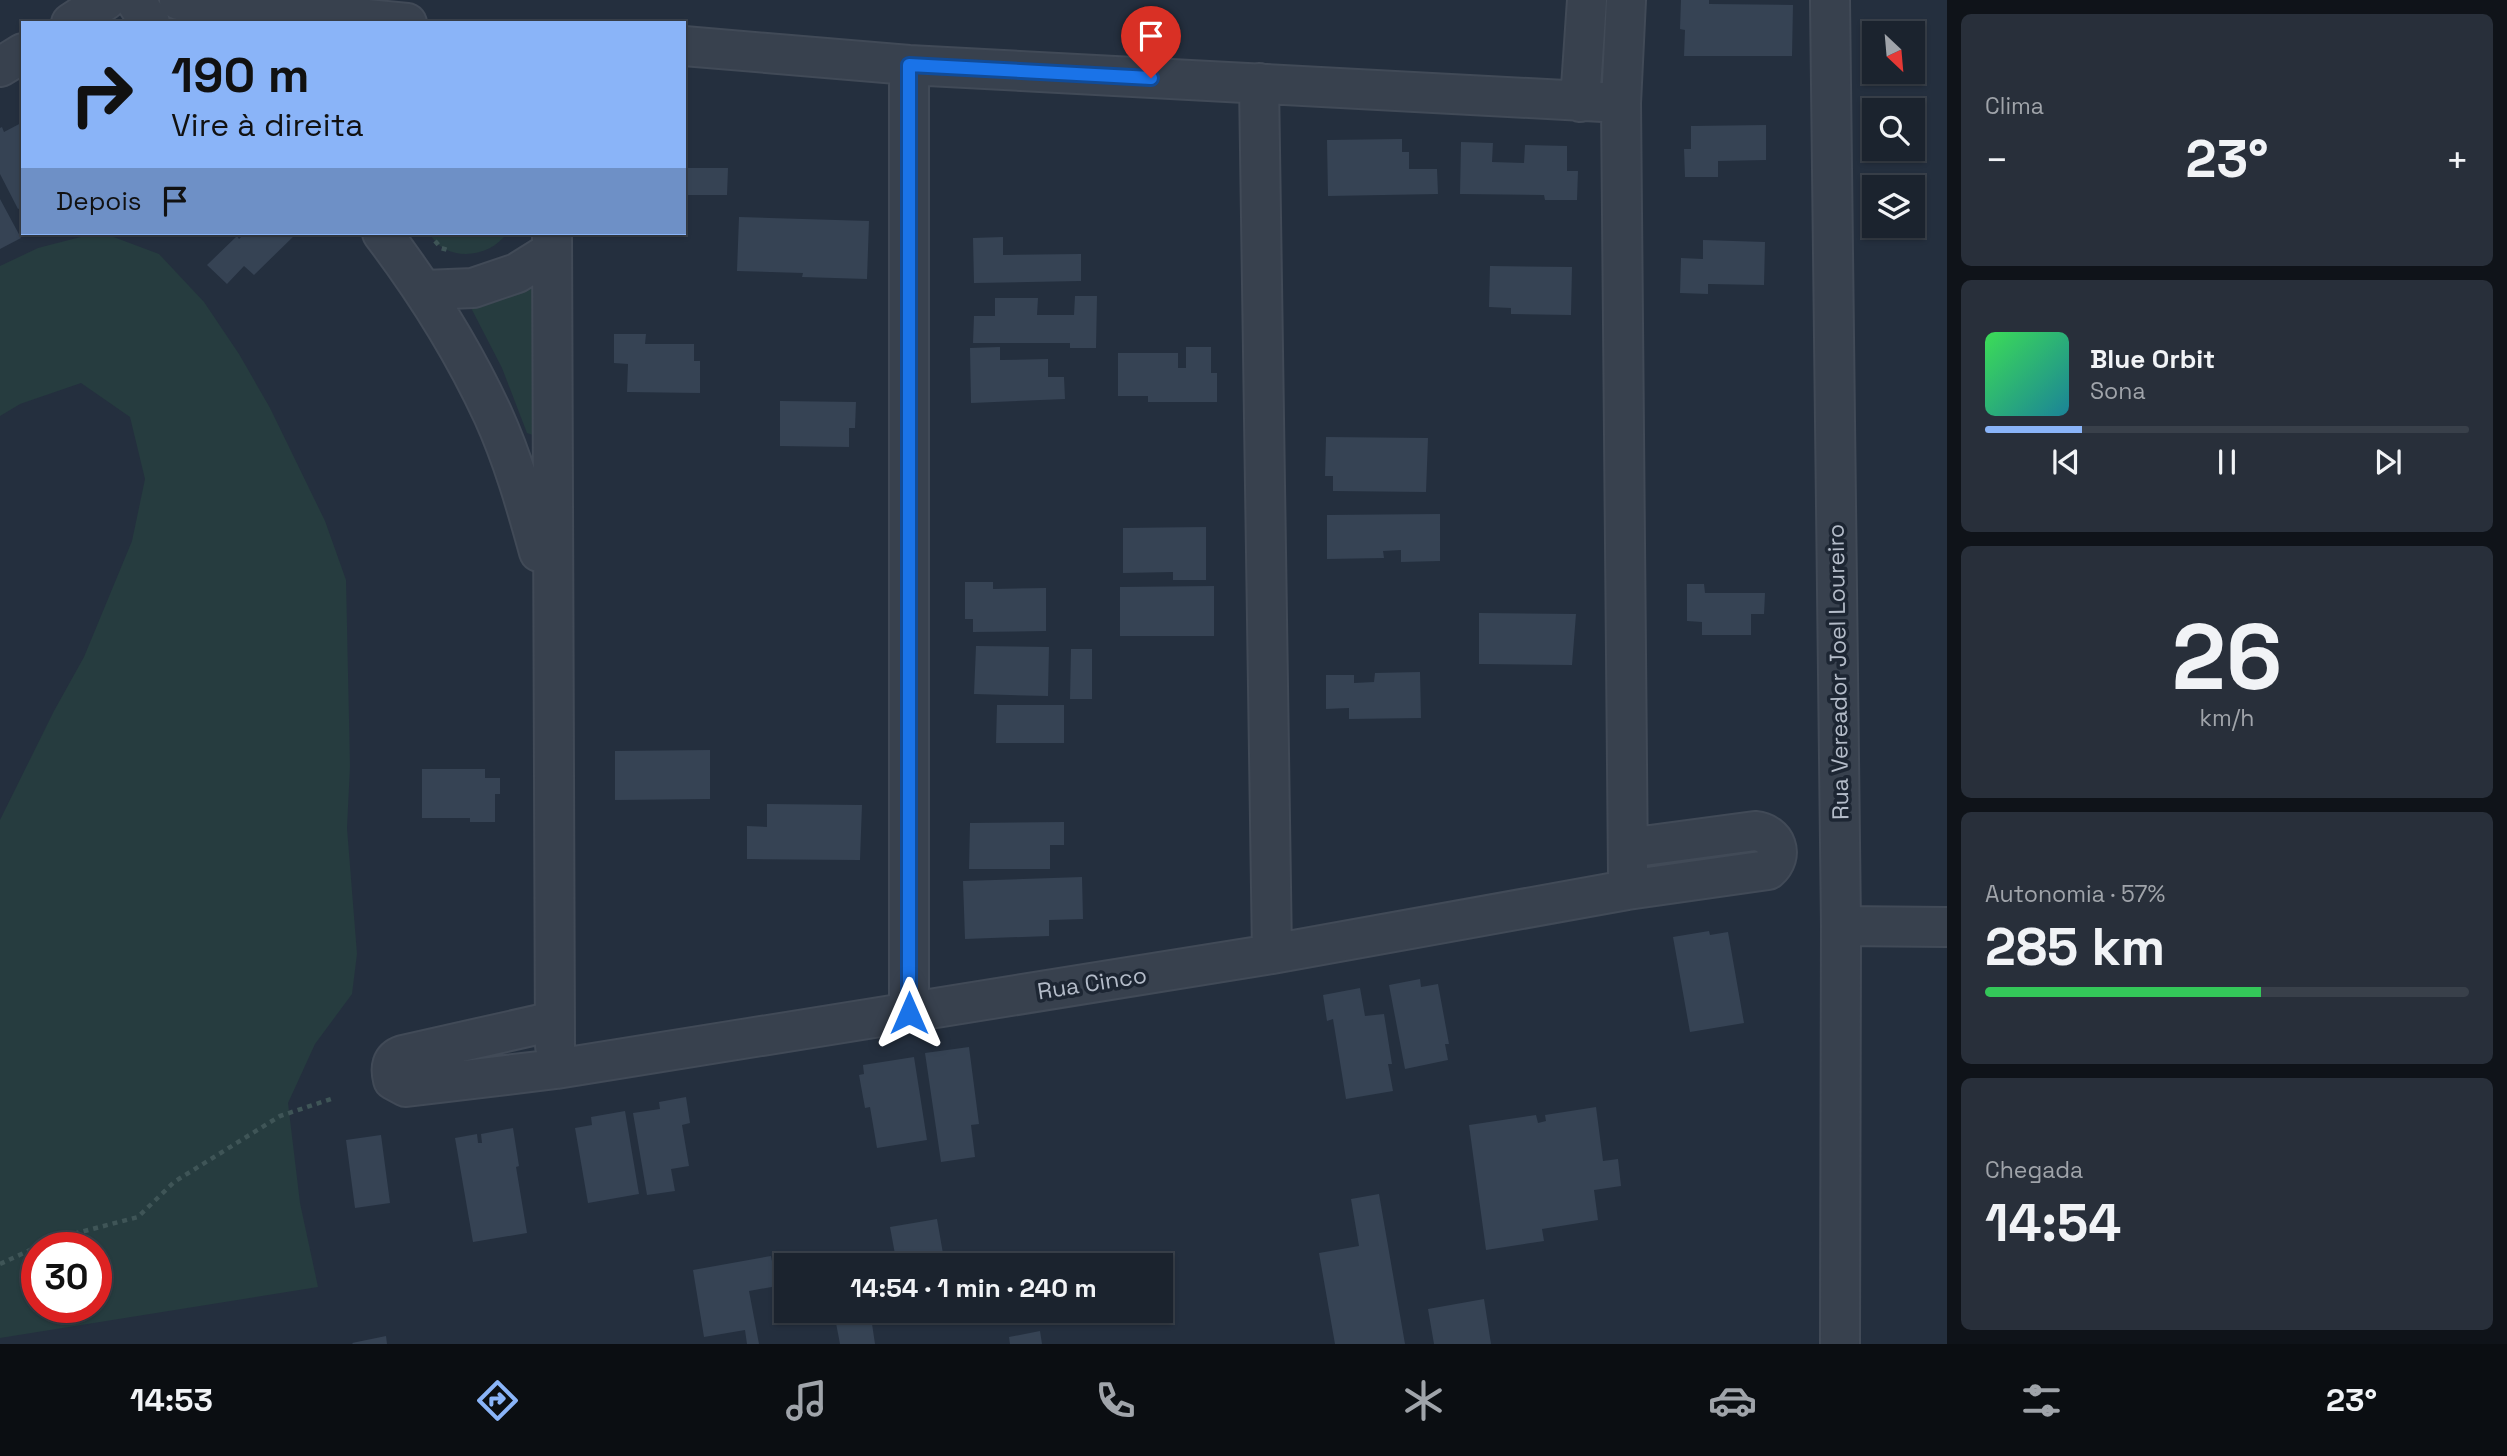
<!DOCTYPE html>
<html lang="pt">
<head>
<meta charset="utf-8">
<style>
  :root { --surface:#1b232e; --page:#282f3a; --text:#f1f3f6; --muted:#a0a4aa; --line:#39404a; --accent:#8ab4f8 }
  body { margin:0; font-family:"Space Grotesk",sans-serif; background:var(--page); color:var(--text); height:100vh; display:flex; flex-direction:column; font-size:26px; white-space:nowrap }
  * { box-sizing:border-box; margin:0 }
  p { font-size:23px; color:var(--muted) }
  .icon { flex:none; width:38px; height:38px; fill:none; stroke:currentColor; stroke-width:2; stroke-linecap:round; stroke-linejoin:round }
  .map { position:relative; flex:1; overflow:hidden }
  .panel { display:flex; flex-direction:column; gap:14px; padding:14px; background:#0f1319; width:560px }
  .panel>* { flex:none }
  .banner { position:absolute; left:21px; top:21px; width:665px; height:214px; border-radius:0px; box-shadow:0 2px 5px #0004,0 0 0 2px var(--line); background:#8ab4f8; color:#111; overflow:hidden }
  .needle { width:46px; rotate:154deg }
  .fabs { position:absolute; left:1862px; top:21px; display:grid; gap:14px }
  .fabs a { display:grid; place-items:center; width:63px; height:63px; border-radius:0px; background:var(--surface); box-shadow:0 2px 5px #0004,0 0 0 2px var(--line); font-size:35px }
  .speed { position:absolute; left:21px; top:1232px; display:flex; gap:14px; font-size:35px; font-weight:700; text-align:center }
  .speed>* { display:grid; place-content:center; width:91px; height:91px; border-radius:50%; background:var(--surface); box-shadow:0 2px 5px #0004,0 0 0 2px var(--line); line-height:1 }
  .speed .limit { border:10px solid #d22; background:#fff; color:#111 }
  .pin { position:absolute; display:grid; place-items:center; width:60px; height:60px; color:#fff; margin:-72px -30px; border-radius:50% 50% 50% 0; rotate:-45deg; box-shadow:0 0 7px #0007 }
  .pin .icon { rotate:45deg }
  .me { position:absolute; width:77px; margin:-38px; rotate:0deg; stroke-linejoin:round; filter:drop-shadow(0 0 5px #0008) }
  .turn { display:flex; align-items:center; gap:24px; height:147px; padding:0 35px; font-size:32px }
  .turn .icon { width:91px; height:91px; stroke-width:2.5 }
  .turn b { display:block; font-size:49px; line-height:60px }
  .then { display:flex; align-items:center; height:66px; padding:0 35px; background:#0003; gap:14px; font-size:26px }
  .big { font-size:52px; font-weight:700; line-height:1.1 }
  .panel .tile { flex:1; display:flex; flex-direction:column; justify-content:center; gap:10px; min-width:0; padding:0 24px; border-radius:10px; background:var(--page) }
  .panel .dial { align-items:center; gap:0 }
  .dial b { font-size:91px; line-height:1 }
  .song { display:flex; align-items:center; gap:21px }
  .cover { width:84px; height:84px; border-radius:10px; background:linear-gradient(135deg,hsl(130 70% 55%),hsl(190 70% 35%)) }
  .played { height:7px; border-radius:4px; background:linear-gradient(90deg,var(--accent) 20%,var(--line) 20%) }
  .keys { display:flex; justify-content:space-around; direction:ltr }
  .heat { display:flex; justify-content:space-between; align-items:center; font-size:38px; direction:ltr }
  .charge { height:10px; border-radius:5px; background:linear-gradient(90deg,#34c759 57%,var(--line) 0) }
  .trip { position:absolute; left:774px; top:1253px; width:399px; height:70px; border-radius:0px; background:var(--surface); box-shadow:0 2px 5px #0004,0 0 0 2px var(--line); font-weight:700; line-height:70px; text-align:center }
  .tab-bar { display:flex; height:112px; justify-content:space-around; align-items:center; background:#0b0e12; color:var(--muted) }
  .tab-bar .icon { width:49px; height:49px }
  .tab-bar .active { color:var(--accent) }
  .tab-bar b { font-size:32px; color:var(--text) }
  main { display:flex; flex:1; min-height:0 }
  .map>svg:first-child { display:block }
  .green { fill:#263c3f; fill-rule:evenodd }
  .building { fill:#364354 }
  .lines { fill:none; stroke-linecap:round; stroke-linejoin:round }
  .minor-casing { stroke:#414a57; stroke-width:42 }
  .path { stroke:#3f5557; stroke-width:4.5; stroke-dasharray:5 5; stroke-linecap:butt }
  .minor { stroke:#38414e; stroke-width:38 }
  .route-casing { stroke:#114b97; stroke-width:18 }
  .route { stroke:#1a73e8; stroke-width:12 }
  .labels { text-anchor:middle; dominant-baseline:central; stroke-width:7; stroke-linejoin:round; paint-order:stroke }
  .street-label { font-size:23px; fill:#b4bcc9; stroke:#1d2633 }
</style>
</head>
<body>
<main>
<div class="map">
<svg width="1947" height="1344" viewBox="0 0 1947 1344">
  <rect width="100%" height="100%" fill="#242f3e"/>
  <path class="green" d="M96,233H103L159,254L204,302L239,354L270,408L325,521L346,580L350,766L347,828L357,954L352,994L315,1044L288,1103L300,1203L318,1287L0,1338V820L54,711L84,657L132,541L145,479L130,417L81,383L20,404L0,416V266L38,248ZM37,1248H96V1307H37Z
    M428,233H507C494,252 466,260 445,249C438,246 433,238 428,233Z
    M537,282L538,431L533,435L527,433L502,368L469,304Z
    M1754,847L1758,854L1658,868V864Z"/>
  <path class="building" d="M1681,0H1709V4L1793,5L1792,56H1684L1685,30L1680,29Z
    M23,122V207L18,209L0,174V128L2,127L4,132Z
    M1766,125V160L1718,161V177H1685L1684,149H1691V126Z
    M1402,139V152H1409V169H1437L1438,194L1328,196L1327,140Z
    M1461,142L1493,143L1492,162L1524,163L1525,145L1567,146V171H1578L1577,200H1545L1544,195L1460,194Z
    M684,168H728L727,195H684Z
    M0,199L21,238L0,249Z
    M739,217L869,221L867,279L802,277L803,273L737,271Z
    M245,233H297L254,275L244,266L227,284L207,265L237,236L239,239Z
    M1003,237V255L1081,254V281L974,283L973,238Z
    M1703,240L1765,242L1764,285L1708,284V294L1680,293L1681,258L1703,259Z
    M1490,266L1572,267L1571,315L1511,314V308L1489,307Z
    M1075,296H1097L1096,348H1070V343H973L974,316H995V298H1038L1037,315H1074Z
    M614,334H646L645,344H694V361H700V393L627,392L628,364L614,363Z
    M1000,347V360L1048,359V377H1064L1065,399L971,403L970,348Z
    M1186,347H1211V373H1217V402H1148V396H1118V353H1178V368H1186Z
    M780,401L856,402L855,428H849V447L780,446Z
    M1326,437L1428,438L1426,492L1333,491V476H1325Z
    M1440,514V561L1401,562V550L1383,551L1384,558L1327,559V515Z
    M1206,527V580H1173V572L1123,573V528Z
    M965,582H993V589L1046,588V631L973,632V619H965Z
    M1687,584H1704L1705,593H1765L1764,614H1751V635H1702V622L1687,621Z
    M1214,586V636H1120V587Z
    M1479,613L1576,614L1572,665L1479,664Z
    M976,646L1049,647L1048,696L974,694Z
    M1071,649H1092V699H1070Z
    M1420,672L1421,718L1349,719V708L1326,709V675H1354V683L1374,682L1375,673Z
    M997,705H1064V743H996Z
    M710,750V799L615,800V751Z
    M422,769H485V778H500V794H495V822H470V818H422Z
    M767,804L862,805L860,860L747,859V826L767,827Z
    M1064,822V845H1050V869H969L970,823Z
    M1082,877L1083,919L1049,920V936L965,939L963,881Z
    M1709,931L1710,935L1728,932L1744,1023L1690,1032L1673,937Z
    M1420,979L1421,987L1438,984L1449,1044H1445L1448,1060L1405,1069L1389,985Z
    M1360,988L1365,1016L1384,1014L1392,1064H1388L1393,1091L1346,1099L1333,1019L1327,1021L1323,995Z
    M969,1047L979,1124L971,1125L975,1157L941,1162L925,1053Z
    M914,1057L927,1140L877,1148L870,1107L865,1108L859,1075L864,1074L863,1065Z
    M686,1097L690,1123L682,1125L689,1166L671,1169L675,1191L647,1195L633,1113L660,1109L659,1102Z
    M1596,1107L1603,1161L1618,1159L1621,1186L1594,1190L1598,1220L1542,1229L1544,1241L1486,1250L1469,1125L1536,1115L1538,1123L1546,1121L1545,1115Z
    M625,1111L639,1194L588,1203L575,1128L592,1125L591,1117Z
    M513,1128L519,1166L516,1167L527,1233L473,1242L455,1138L477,1134L478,1143H482L481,1134Z
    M381,1135L390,1203L355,1208L346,1140Z
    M1379,1194L1405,1344H1335L1319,1253L1359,1246L1351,1199Z
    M937,1219L945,1265H897L890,1227Z
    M771,1256L777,1286L749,1291L759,1344H747L745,1330L704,1337L693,1270Z
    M1484,1299L1491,1344H1434L1428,1309Z
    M871,1317L875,1344H840L836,1323Z
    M1040,1331L1042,1344H1010L1009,1337Z
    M386,1336L387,1344H353L352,1343Z"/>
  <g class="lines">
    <defs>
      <path id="minor" d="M135,0L150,23
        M179,0L407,23
        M1626,0L1621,103L1628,874
        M1830,0L1841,926L1840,1344
        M71,23L106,0
        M684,46L909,65L1621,103
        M0,67L23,53
        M1259,83L1272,954
        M1580,102L1587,0
        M382,233C426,291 462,348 493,415C513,459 526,505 539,552
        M552,233L555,1046
        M425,290L473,288L517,273L552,251
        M1841,926L1947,927
        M909,1013V65
        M554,1021L403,1055C391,1059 390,1068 393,1080L406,1087L556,1069L1272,954L1627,890L1768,870C1785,855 1776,833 1755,831L1628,848"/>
    </defs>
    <use href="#minor" class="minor-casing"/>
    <path class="path" d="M435,241L441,248L451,251
      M0,1264L54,1239L138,1217L174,1182L280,1116L331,1099"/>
    <use href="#minor" class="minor"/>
  </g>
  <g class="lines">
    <defs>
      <path id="route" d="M909,1013V65L1151,78"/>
    </defs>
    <use href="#route" class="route-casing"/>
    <use href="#route" class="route"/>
  </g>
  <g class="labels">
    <g class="street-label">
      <text transform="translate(1838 672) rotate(-91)">Rua Vereador Joel Loureiro</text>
      <text transform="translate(1092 983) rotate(-9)">Rua Cinco</text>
    </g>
  </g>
</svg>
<div class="fabs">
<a><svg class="needle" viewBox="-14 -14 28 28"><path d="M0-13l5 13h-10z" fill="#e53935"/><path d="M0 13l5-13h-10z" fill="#a0a4aa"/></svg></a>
<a><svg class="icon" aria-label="search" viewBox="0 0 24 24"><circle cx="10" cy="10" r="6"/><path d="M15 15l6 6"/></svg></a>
<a><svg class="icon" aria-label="layers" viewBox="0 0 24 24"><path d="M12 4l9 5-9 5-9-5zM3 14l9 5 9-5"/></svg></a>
</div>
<div class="speed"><div class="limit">30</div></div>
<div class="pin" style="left:1151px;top:78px;background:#d93025"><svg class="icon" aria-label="arrive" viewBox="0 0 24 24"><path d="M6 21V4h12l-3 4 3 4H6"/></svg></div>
<svg class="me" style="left:909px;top:1013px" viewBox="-20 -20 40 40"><path d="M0-17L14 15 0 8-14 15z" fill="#1a73e8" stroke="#fff" stroke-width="4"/></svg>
<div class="trip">14:54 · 1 min · 240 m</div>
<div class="banner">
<div class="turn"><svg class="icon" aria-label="right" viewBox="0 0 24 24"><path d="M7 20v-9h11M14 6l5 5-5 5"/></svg><div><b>190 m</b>Vire à direita</div></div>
<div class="then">Depois<svg class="icon" aria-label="arrive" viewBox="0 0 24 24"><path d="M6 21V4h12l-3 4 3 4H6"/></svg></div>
</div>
</div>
<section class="panel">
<div class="tile"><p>Clima</p>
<div class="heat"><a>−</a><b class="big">23°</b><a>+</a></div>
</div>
<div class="tile">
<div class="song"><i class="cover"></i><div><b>Blue Orbit</b><p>Sona</p></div></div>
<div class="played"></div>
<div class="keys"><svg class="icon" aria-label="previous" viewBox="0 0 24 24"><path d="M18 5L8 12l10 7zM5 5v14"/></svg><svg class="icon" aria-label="pause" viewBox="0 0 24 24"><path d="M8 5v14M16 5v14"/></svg><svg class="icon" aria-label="next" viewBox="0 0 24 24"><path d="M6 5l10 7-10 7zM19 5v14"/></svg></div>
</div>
<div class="tile dial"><b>26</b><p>km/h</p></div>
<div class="tile"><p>Autonomia · 57%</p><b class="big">285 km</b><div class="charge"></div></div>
<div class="tile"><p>Chegada</p><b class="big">14:54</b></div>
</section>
</main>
<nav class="tab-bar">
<b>14:53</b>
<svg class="icon active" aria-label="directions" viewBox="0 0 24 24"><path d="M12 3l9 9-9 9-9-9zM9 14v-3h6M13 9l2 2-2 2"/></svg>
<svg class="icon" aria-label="music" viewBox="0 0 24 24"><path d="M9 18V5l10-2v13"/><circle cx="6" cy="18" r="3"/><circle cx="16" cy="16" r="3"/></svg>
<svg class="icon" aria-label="phone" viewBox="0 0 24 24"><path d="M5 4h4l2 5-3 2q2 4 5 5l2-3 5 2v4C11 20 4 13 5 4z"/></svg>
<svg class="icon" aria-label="climate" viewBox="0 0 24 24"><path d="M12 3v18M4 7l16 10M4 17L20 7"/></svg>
<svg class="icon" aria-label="car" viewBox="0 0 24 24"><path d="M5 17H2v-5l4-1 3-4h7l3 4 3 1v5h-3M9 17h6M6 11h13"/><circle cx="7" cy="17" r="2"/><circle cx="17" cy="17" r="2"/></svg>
<svg class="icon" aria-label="filters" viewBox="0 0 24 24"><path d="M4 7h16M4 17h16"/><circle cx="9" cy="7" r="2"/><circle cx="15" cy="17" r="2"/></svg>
<b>23°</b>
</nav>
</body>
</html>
